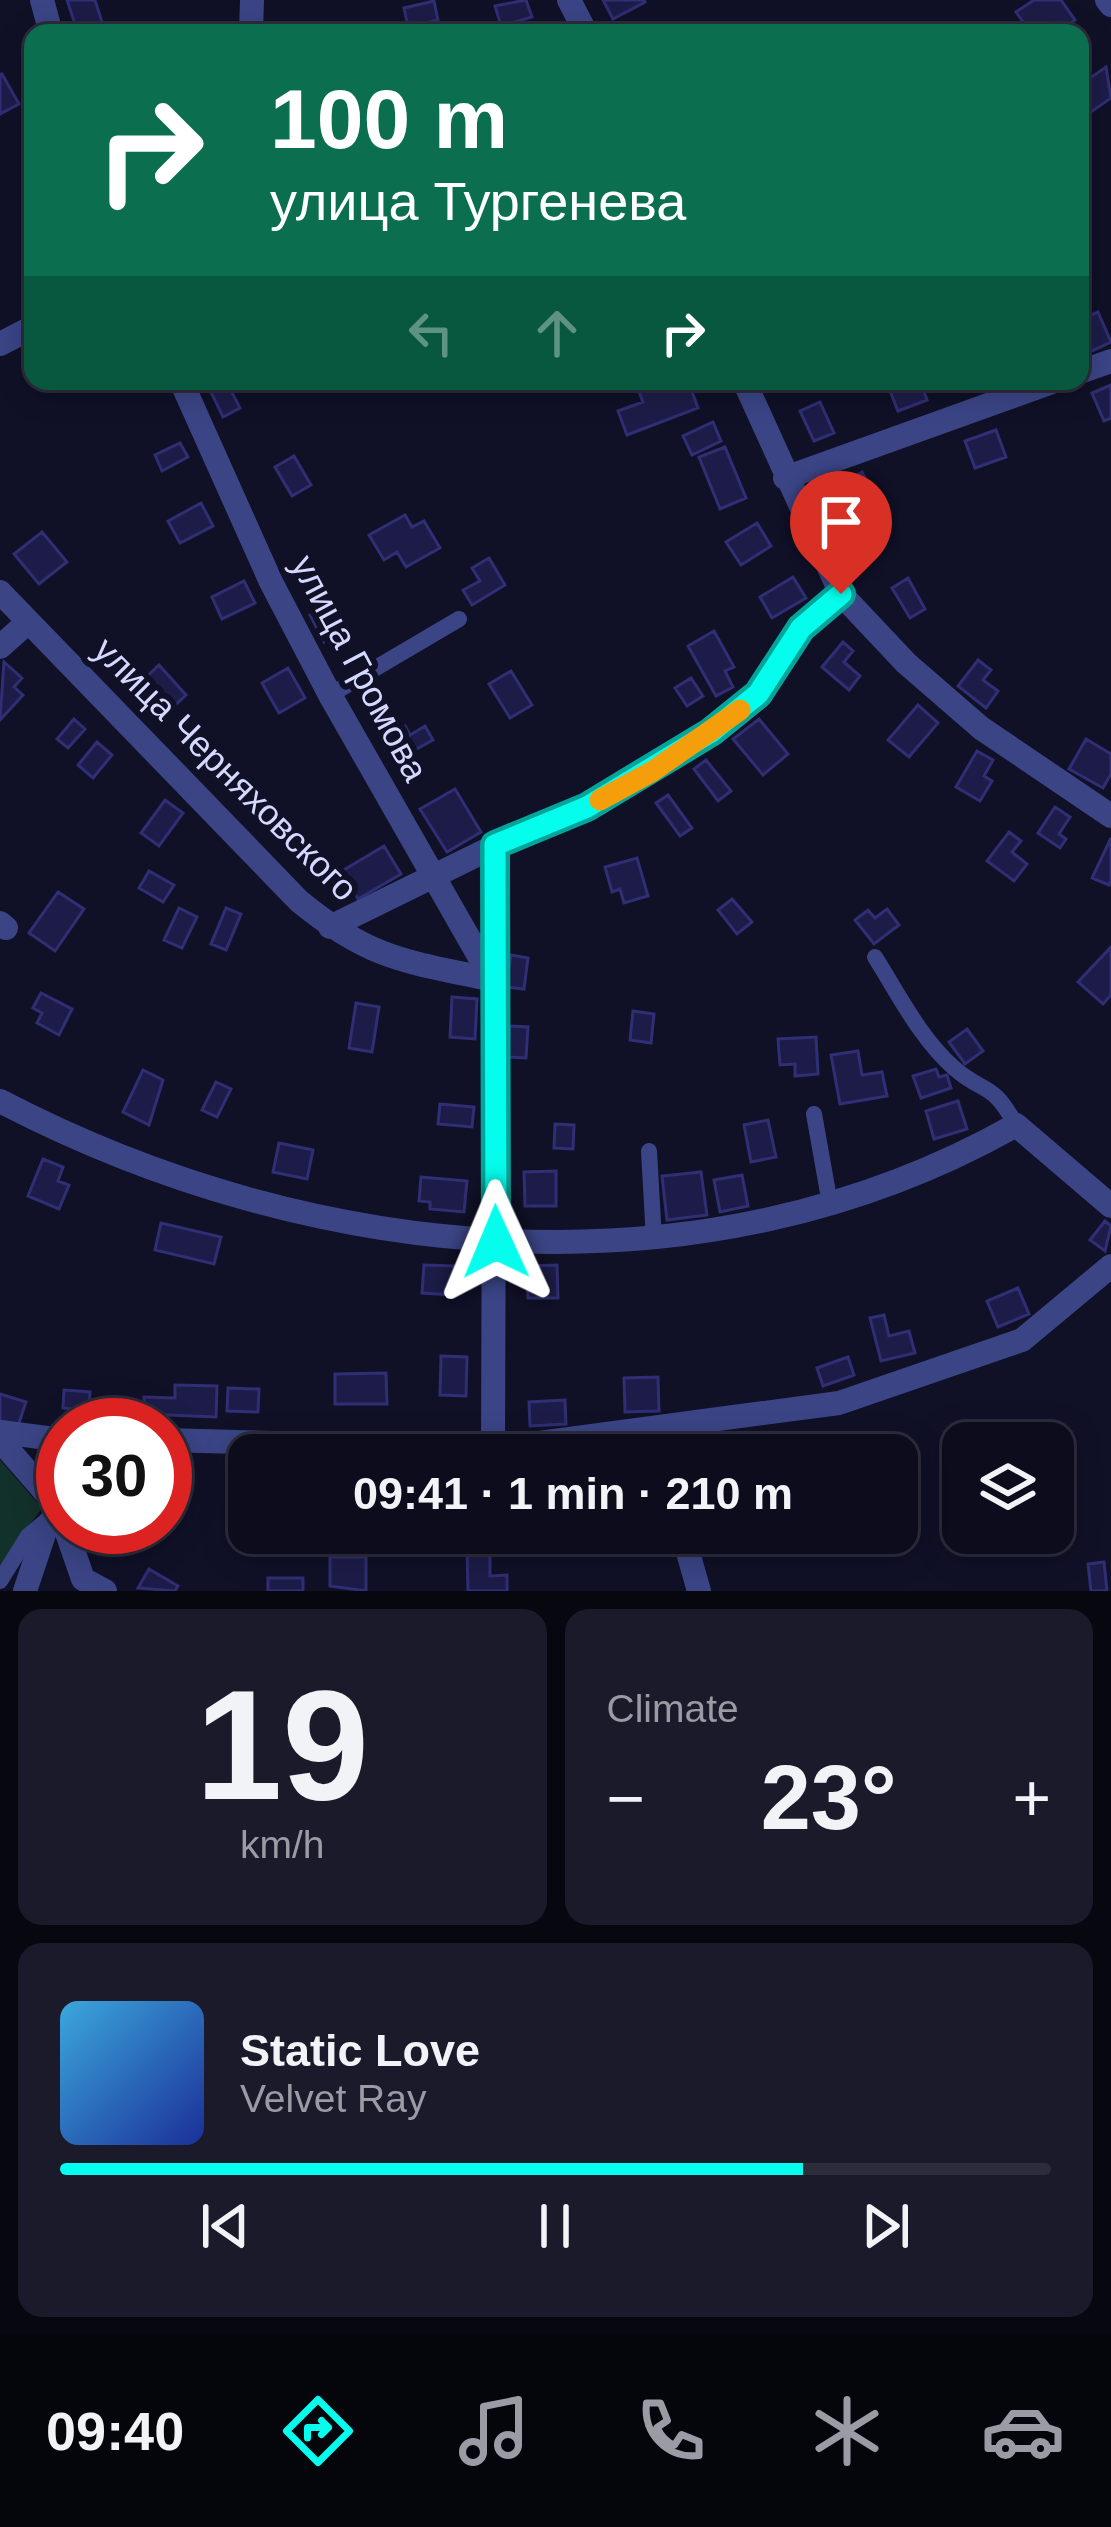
<!DOCTYPE html>
<html lang="en">
<head>
<meta charset="utf-8">
<style>
  :root { --surface:#0c0c1d; --page:#1a1a2a; --text:#f1f3f6; --muted:#9a9ba4; --line:#2c2c3b; --accent:#04fdec }
  body { margin:0; font-family:Helvetica,sans-serif; background:var(--page); color:var(--text); height:100vh; display:flex; flex-direction:column; font-size:45px; white-space:nowrap }
  * { box-sizing:border-box; margin:0 }
  p { font-size:39px; color:var(--muted) }
  .icon { flex:none; width:66px; height:66px; fill:none; stroke:currentColor; stroke-width:2; stroke-linecap:round; stroke-linejoin:round }
  .map { position:relative; height:1591px; overflow:hidden }
  .details { display:flex; flex-direction:column; gap:18px; padding:18px; background:#070710; flex:1 }
  .details>* { flex:none }
  .guide { position:absolute; left:24px; top:24px; width:1065px; height:366px; border-radius:24px; box-shadow:0 6px 30px #0003,0 0 0 3px var(--line); background:#0b6e4f; color:#fff; overflow:hidden }
  .tools { position:absolute; left:942px; top:1422px; display:grid; gap:24px }
  .tools a { display:grid; place-items:center; width:132px; height:132px; border-radius:24px; background:var(--surface); box-shadow:0 6px 30px #0003,0 0 0 3px var(--line); font-size:60px }
  .speed { position:absolute; left:36px; top:1398px; display:flex; gap:24px; font-size:60px; font-weight:700; text-align:center }
  .speed>* { display:grid; place-content:center; width:156px; height:156px; border-radius:50%; background:var(--surface); box-shadow:0 6px 30px #0003,0 0 0 3px var(--line); line-height:1 }
  .speed .limit { border:18px solid #d22; background:#fff; color:#111 }
  .pin { position:absolute; display:grid; place-items:center; width:102px; height:102px; color:#fff; margin:-123px -51px; border-radius:50% 50% 50% 0; rotate:-45deg; box-shadow:0 0 12px #0007 }
  .pin .icon { rotate:45deg }
  .me { position:absolute; width:132px; margin:-66px; rotate:359deg; stroke-linejoin:round; filter:drop-shadow(0 0 9px #0008) }
  .turn { display:flex; align-items:center; gap:42px; height:252px; padding:0 48px; font-size:54px }
  .turn .icon { width:156px; height:156px; stroke-width:2.5 }
  .turn b { display:block; font-size:84px; line-height:102px }
  .lanes { display:flex; align-items:center; height:114px; padding:0 48px; background:#0003; justify-content:center; gap:60px; direction:ltr }
  .lanes .off { opacity:.35 }
  .big { font-size:90px; font-weight:800; line-height:1.1 }
  .details .widget { flex:1; display:flex; flex-direction:column; justify-content:center; gap:18px; min-width:0; padding:0 42px; border-radius:24px; background:var(--page) }
  .details .dial { align-items:center; gap:0 }
  .dial b { font-size:156px; line-height:1 }
  .song { display:flex; align-items:center; gap:36px }
  .cover { width:144px; height:144px; border-radius:18px; background:linear-gradient(135deg,hsl(200 70% 55%),hsl(230 70% 35%)) }
  .played { height:12px; border-radius:6px; background:linear-gradient(90deg,var(--accent) 75%,var(--line) 75%) }
  .keys { display:flex; justify-content:space-around; direction:ltr }
  .heat { display:flex; justify-content:space-between; align-items:center; font-size:66px; direction:ltr }
  .details .tiles { flex:1; display:grid; gap:18px; grid-template-columns:1fr 1fr }
  .widget:last-child { grid-column:span 2 }
  .trip { position:absolute; left:228px; top:1434px; width:690px; height:120px; border-radius:24px; background:var(--surface); box-shadow:0 6px 30px #0003,0 0 0 3px var(--line); font-weight:800; line-height:120px; text-align:center }
  .tab-bar { display:flex; height:192px; justify-content:space-around; align-items:center; background:#05050c; color:var(--muted) }
  .tab-bar .icon { width:84px; height:84px }
  .tab-bar .selected { color:var(--accent) }
  .tab-bar b { font-size:54px; color:var(--text) }
  .map>svg:first-child { display:block }
  .green { fill:#13312b }
  .building { fill:#1d1c48; stroke:#302e74; stroke-width:3 }
  .lines { fill:none; stroke-linecap:round; stroke-linejoin:round }
  .service { stroke:#3b4586; stroke-width:16 }
  .minor { stroke:#3b4586; stroke-width:24 }
  .route-casing { stroke:#03a499; stroke-width:30 }
  .route { stroke:#04fdec; stroke-width:21 }
  .slow { stroke:#f59e0b; stroke-width:21 }
  .labels { text-anchor:middle; dominant-baseline:central; stroke-width:12; stroke-linejoin:round; paint-order:stroke }
  .street-label { font-size:36px; fill:#d6d9ff; stroke:#101027 }
</style>
</head>
<body>
<div class="map">
<svg width="1111" height="1591" viewBox="0 0 1111 1591">
  <rect width="100%" height="100%" fill="#101027"/>
  <path class="green" d="M0,1460L42,1508L0,1566Z"/>
  <path class="building" d="M67,0H95L102,22L77,30Z
    M526,0L532,17L501,26L495,6Z
    M603,0H644L645,2L613,19Z
    M1034,0H1061L1075,20L1058,33H1031L1016,12Z
    M434,1L438,20L408,27L404,8Z
    M1106,67L1111,98L1088,114L1080,112V85Z
    M2,74L19,104L0,114V75Z
    M1098,312L1111,342L1092,351L1080,320Z
    M226,381L240,408L223,417L209,388Z
    M659,381H688L698,408L627,435L618,411L643,402L638,389Z
    M886,381H920L927,400L898,411Z
    M1111,385V418L1104,421L1092,393Z
    M820,402L834,433L814,441L800,411Z
    M713,422L721,441L692,455L683,436Z
    M996,430L1006,457L975,468L965,441Z
    M180,443L188,457L162,471L155,455Z
    M725,447L746,498L720,509L699,457Z
    M294,456L311,485L292,496L275,467Z
    M862,472L879,504L853,519L835,487Z
    M201,503L213,526L180,543L168,521Z
    M405,515L412,527L424,521L440,548L406,567L397,552L384,560L369,535Z
    M757,523L771,546L741,565L726,542Z
    M42,532L67,562L39,584L14,554Z
    M489,558L505,585L472,605L463,590L480,581L472,568Z
    M793,577L806,598L772,618L760,597Z
    M908,578L925,609L910,618L892,588Z
    M244,581L255,603L222,619L212,597Z
    M333,603L347,629L324,642L310,615Z
    M714,631L734,667L725,671L733,687L716,696L688,646Z
    M843,642L853,651L844,662L860,676L849,690L822,667Z
    M978,660L991,670L983,680L998,691L986,708L958,686Z
    M4,662L22,678L14,687L23,695L0,720Z
    M159,665L186,695L167,713L140,683Z
    M288,668L305,698L279,713L262,683Z
    M511,671L532,705L510,718L489,684Z
    M691,678L703,696L687,706L675,688Z
    M918,705L938,723L909,757L888,740Z
    M74,719L85,729L68,748L57,739Z
    M759,719L788,754L763,775L733,739Z
    M405,726L410,735L425,726L433,740L393,762L380,740Z
    M1086,739L1111,754V774L1103,788L1069,769Z
    M97,742L112,755L93,778L78,765Z
    M977,751L993,760L984,776L992,781L980,801L956,787Z
    M706,760L731,791L718,801L694,769Z
    M455,789L481,832L447,852L420,809Z
    M668,795L692,828L680,836L656,803Z
    M165,800L183,813L159,846L141,833Z
    M1055,807L1070,817L1059,834L1066,839L1060,848L1038,833Z
    M1009,832L1021,841L1012,852L1027,864L1014,881L987,861Z
    M1111,838V881L1109,885L1092,878Z
    M384,846L401,874L358,899L342,871Z
    M637,858L648,896L624,903L620,889L612,892L605,867Z
    M149,871L174,885L163,902L139,888Z
    M58,892L84,909L55,951L29,933Z
    M732,899L752,922L737,934L718,910Z
    M179,908L197,917L182,948L164,940Z
    M226,908L241,914L226,950L211,944Z
    M887,909L899,925L874,944L855,920L868,910L875,918Z
    M1111,947V995L1103,1004L1078,982Z
    M511,955L528,958L524,989L506,987Z
    M41,993L72,1009L59,1035L37,1023L42,1013L33,1008Z
    M452,997L477,999L475,1039L450,1037Z
    M356,1003L379,1007L372,1052L349,1048Z
    M633,1011L654,1014L651,1043L630,1040Z
    M510,1026L528,1027L526,1058L508,1057Z
    M967,1029L983,1051L965,1064L949,1042Z
    M816,1037L818,1074L795,1076V1064L780,1065L778,1039Z
    M858,1051L862,1075L882,1072L887,1096L840,1104L831,1055Z
    M936,1069L939,1077L947,1075L951,1088L921,1098L913,1076Z
    M143,1070L163,1080L149,1125L123,1112Z
    M216,1082L231,1089L217,1117L202,1110Z
    M958,1101L967,1129L934,1139L926,1111Z
    M440,1104L474,1107L472,1127L438,1124Z
    M768,1120L776,1157L751,1162L744,1125Z
    M555,1124L574,1125L573,1149L554,1148Z
    M279,1143L313,1150L307,1179L273,1172Z
    M43,1159L63,1167L58,1181L69,1185L59,1209L28,1196Z
    M556,1171V1206H525L524,1172Z
    M701,1172L707,1215L667,1220L662,1176Z
    M742,1175L748,1206L720,1212L714,1180Z
    M421,1177L467,1181L464,1212L430,1209V1202L419,1201Z
    M1105,1221L1111,1226L1105,1251L1090,1240Z
    M161,1223L221,1237L214,1264L155,1250Z
    M424,1265L455,1266L453,1295L422,1293Z
    M557,1265L558,1298H528L527,1266Z
    M1018,1288L1029,1314L998,1327L987,1301Z
    M884,1315L889,1336L909,1331L915,1353L881,1361L870,1318Z
    M441,1356L467,1357L466,1396L440,1395Z
    M848,1357L854,1375L823,1386L817,1368Z
    M386,1373L387,1404H335V1374Z
    M658,1377L659,1411L625,1412L624,1378Z
    M175,1385L217,1386L216,1417L144,1414V1397L175,1398Z
    M228,1388L259,1389L258,1412L227,1411Z
    M64,1390L90,1392L89,1411L63,1408Z
    M0,1394L26,1402L18,1426L0,1421Z
    M565,1400L566,1424L530,1426L529,1402Z
    M1063,1451L1070,1503L1053,1505V1453Z
    M490,1547V1576L507,1575V1591H468L467,1548Z
    M330,1557H366V1591L330,1586Z
    M1104,1562L1107,1591H1091L1088,1564Z
    M149,1569L178,1586L175,1591L138,1588Z
    M268,1578H303V1591H268Z"/>
  <g class="lines">
    <path class="service" d="M330,695L459,619
      M875,957C899,995 920,1038 954,1068C985,1095 991,1080 1016,1125
      M814,1114L830,1204
      M649,1151L654,1240
      M332,1547L367,1533
      M0,1581L28,1536L46,1521"/>
    <path class="minor" d="M42,0L51,33
      M569,0L586,33
      M1107,0L1111,5
      M251,33L252,0
      M0,344L33,327
      M1080,372L1111,361
      M181,381L271,582L330,695L491,977
      M744,381L841,594L906,663L981,728L1111,816
      M785,478L1055,381
      M0,592L299,901C371,960 405,961 493,980
      M0,647L28,622
      M0,923L6,928
      M330,927L495,846
      M0,1101C312,1264 702,1303 1016,1125L1111,1206
      M0,1432L63,1440
      M0,1440L60,1509L63,1520
      M165,1440L493,1449L839,1403L1022,1340L1111,1266
      M493,1449L495,846L588,807L711,732L758,694L801,629L841,594
      M65,1527L83,1579L105,1591
      M677,1533L685,1542L699,1591
      M25,1591L46,1528L63,1505"/>
  </g>
  <g class="lines">
    <defs>
      <path id="route" d="M496,1242L495,845L587,807L711,732L758,694L801,628L841,594"/>
    </defs>
    <use href="#route" class="route-casing"/>
    <use href="#route" class="route"/>
    <path class="slow" d="M600,800L653,771L740,710"/>
  </g>
  <g class="labels">
    <g class="street-label">
      <text transform="translate(360 668) rotate(62)">улица Громова</text>
      <text transform="translate(226 769) rotate(45)">улица Черняховского</text>
    </g>
  </g>
</svg>
<div class="tools">
<a><svg class="icon" aria-label="layers" viewBox="0 0 24 24"><path d="M12 4l9 5-9 5-9-5zM3 14l9 5 9-5"/></svg></a>
</div>
<div class="speed"><div class="limit">30</div></div>
<div class="pin" style="left:841px;top:594px;background:#d93025"><svg class="icon" aria-label="arrive" viewBox="0 0 24 24"><path d="M6 21V4h12l-3 4 3 4H6"/></svg></div>
<svg class="me" style="left:496px;top:1242px" viewBox="-20 -20 40 40"><path d="M0-17L14 15 0 8-14 15z" fill="#04fdec" stroke="#fff" stroke-width="4"/></svg>
<div class="trip">09:41 · 1 min · 210 m</div>
<div class="guide">
<div class="turn"><svg class="icon" aria-label="right" viewBox="0 0 24 24"><path d="M7 20v-9h11M14 6l5 5-5 5"/></svg><div><b>100 m</b>улица Тургенева</div></div>
<div class="lanes"><svg class="icon off" aria-label="left" viewBox="0 0 24 24"><path d="M17 20v-9H6M10 6l-5 5 5 5"/></svg><svg class="icon off" aria-label="ahead" viewBox="0 0 24 24"><path d="M12 20V5M6 11l6-6 6 6"/></svg><svg class="icon" aria-label="right" viewBox="0 0 24 24"><path d="M7 20v-9h11M14 6l5 5-5 5"/></svg></div>
</div>
</div>
<section class="details">
<div class="tiles">
<div class="widget dial"><b>19</b><p>km/h</p></div>
<div class="widget"><p>Climate</p>
<div class="heat"><a>−</a><b class="big">23°</b><a>+</a></div>
</div>
<div class="widget">
<div class="song"><i class="cover"></i><div><b>Static Love</b><p>Velvet Ray</p></div></div>
<div class="played"></div>
<div class="keys"><svg class="icon" aria-label="previous" viewBox="0 0 24 24"><path d="M18 5L8 12l10 7zM5 5v14"/></svg><svg class="icon" aria-label="pause" viewBox="0 0 24 24"><path d="M8 5v14M16 5v14"/></svg><svg class="icon" aria-label="next" viewBox="0 0 24 24"><path d="M6 5l10 7-10 7zM19 5v14"/></svg></div>
</div>
</div>
</section>
<nav class="tab-bar">
<b>09:40</b>
<svg class="icon selected" aria-label="directions" viewBox="0 0 24 24"><path d="M12 3l9 9-9 9-9-9zM9 14v-3h6M13 9l2 2-2 2"/></svg>
<svg class="icon" aria-label="music" viewBox="0 0 24 24"><path d="M9 18V5l10-2v13"/><circle cx="6" cy="18" r="3"/><circle cx="16" cy="16" r="3"/></svg>
<svg class="icon" aria-label="phone" viewBox="0 0 24 24"><path d="M5 4h4l2 5-3 2q2 4 5 5l2-3 5 2v4C11 20 4 13 5 4z"/></svg>
<svg class="icon" aria-label="climate" viewBox="0 0 24 24"><path d="M12 3v18M4 7l16 10M4 17L20 7"/></svg>
<svg class="icon" aria-label="car" viewBox="0 0 24 24"><path d="M5 17H2v-5l4-1 3-4h7l3 4 3 1v5h-3M9 17h6M6 11h13"/><circle cx="7" cy="17" r="2"/><circle cx="17" cy="17" r="2"/></svg>
</nav>
</body>
</html>
